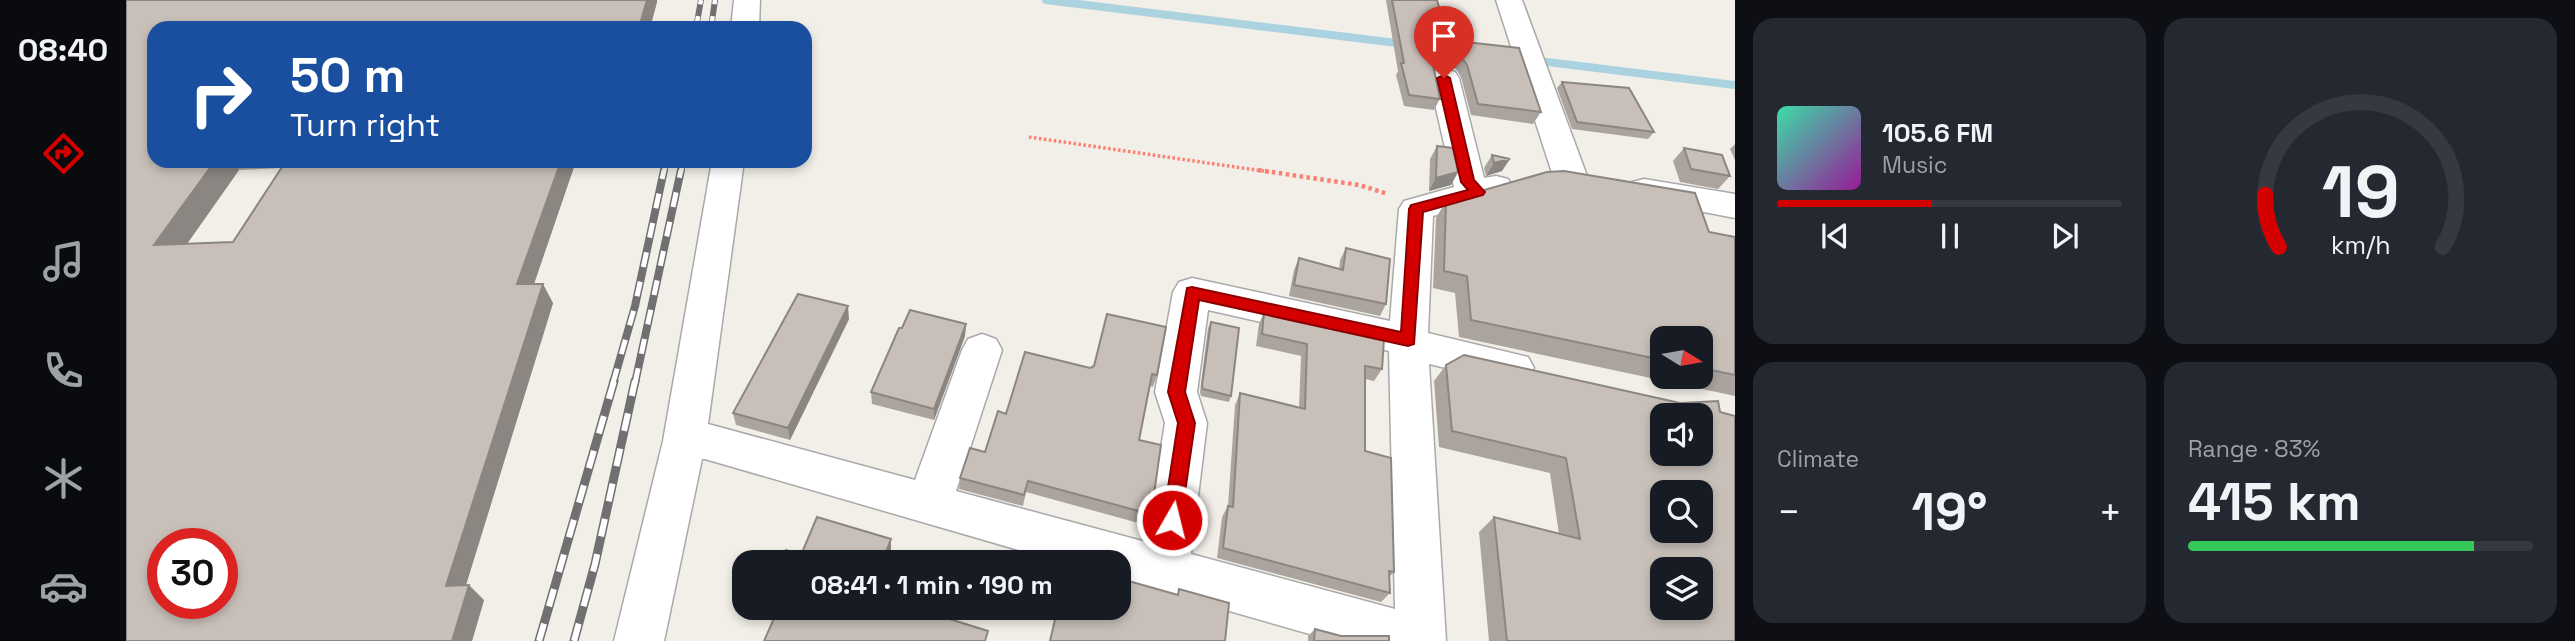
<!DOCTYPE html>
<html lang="en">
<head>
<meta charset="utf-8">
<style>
  :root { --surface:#171b24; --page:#242831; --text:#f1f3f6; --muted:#9ea1a6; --line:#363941; --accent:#d40000 }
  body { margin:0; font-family:"Space Grotesk",sans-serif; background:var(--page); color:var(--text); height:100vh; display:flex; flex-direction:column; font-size:26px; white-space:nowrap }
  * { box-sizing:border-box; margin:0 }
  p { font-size:23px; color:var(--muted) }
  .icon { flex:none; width:38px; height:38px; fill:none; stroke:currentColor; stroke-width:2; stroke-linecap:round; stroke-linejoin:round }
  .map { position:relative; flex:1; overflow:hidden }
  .sheet { display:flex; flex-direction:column; gap:18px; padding:18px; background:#0d0f14; width:840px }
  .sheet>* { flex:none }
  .top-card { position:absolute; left:21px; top:21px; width:665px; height:147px; border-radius:21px; box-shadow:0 4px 10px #0003; background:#1a4fa0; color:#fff; overflow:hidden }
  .needle { width:46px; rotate:101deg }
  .tools { position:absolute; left:1524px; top:326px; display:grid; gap:14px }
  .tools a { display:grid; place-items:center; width:63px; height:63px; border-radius:14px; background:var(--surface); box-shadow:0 4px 10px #0003; font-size:35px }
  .speed { position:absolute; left:21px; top:528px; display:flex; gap:14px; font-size:35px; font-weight:700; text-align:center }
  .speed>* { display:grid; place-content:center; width:91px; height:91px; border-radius:50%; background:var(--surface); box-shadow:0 4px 10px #0003; line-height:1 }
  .speed .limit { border:10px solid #d22; background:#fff; color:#111 }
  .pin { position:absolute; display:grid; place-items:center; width:60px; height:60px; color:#fff; margin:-72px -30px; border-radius:50% 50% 50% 0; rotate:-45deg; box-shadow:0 0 7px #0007 }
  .pin .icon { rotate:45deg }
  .me { position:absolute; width:77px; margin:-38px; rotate:8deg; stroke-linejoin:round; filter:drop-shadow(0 0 5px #0008) }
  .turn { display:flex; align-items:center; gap:24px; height:147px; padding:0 28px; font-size:32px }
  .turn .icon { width:91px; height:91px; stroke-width:2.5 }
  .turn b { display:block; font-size:49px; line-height:60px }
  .big { font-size:52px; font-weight:700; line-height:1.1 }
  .sheet .card { flex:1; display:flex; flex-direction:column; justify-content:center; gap:10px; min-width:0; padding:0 24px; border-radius:21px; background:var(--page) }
  .sheet .dial { align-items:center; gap:0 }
  .dial svg { height:182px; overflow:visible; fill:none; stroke:var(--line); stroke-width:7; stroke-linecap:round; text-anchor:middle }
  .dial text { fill:var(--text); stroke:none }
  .song { display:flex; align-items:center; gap:21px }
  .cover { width:84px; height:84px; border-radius:10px; background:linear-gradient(135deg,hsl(160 70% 55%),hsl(300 70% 35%)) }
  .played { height:7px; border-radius:4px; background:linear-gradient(90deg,var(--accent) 45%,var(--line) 45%) }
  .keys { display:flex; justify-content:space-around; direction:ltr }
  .heat { display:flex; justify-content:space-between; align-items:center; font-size:38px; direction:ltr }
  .charge { height:10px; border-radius:5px; background:linear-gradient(90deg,#34c759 83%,var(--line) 0) }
  .sheet .tiles { flex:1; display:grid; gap:18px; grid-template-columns:repeat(2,1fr) }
  .trip { position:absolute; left:606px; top:550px; width:399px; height:70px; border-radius:21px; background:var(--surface); box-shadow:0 4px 10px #0003; font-weight:700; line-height:70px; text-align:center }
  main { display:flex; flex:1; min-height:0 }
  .tabs { display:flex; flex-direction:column; width:126px; justify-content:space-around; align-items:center; background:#090b0e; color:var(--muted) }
  .tabs .icon { width:49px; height:49px }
  .tabs .current { color:var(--accent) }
  .tabs b { font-size:32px; color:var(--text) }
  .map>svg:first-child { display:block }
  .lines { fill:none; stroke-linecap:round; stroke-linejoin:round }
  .stream { stroke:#aad3df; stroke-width:8 }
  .street-casing { stroke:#a9a9a9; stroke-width:3 }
  .path-far1 { stroke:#fa8072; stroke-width:3.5; stroke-dasharray:2.5 2.5; stroke-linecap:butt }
  .path { stroke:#fa8072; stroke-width:4.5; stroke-dasharray:3.5 3.5; stroke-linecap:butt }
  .street { fill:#fff; fill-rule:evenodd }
  .rail-far2-casing { stroke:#707070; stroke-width:6 }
  .rail-far1-casing { stroke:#707070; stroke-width:8 }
  .rail-casing { stroke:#707070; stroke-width:9 }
  .rail-far2 { stroke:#fff; stroke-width:4.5; stroke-dasharray:12; stroke-linecap:butt }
  .rail-far1 { stroke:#fff; stroke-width:5; stroke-dasharray:15; stroke-linecap:butt }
  .rail { stroke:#fff; stroke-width:6; stroke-dasharray:18; stroke-linecap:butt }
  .wall { fill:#aba49e; fill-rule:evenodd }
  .shaded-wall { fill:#8b8681 }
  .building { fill:#c7bfb8; stroke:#8b8681; stroke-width:2; fill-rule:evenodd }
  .route { fill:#d40000; stroke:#8a0000; stroke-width:2 }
</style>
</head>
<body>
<main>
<nav class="tabs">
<b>08:40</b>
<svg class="icon current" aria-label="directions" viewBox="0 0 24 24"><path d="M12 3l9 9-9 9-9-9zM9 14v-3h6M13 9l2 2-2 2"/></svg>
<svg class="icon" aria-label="music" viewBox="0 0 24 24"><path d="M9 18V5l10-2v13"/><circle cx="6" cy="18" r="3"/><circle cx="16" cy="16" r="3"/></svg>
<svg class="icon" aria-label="phone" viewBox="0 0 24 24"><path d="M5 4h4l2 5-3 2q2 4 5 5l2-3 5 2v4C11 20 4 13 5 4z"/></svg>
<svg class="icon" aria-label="climate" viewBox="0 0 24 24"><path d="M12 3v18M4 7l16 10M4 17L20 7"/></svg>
<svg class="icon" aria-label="car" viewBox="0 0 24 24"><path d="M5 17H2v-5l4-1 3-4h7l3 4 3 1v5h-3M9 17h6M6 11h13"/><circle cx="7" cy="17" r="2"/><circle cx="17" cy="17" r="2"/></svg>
</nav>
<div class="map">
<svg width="1609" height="641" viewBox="0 0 1609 641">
  <rect width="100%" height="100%" fill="#f2efe9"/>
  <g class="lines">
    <path class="stream" d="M920,0L1279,44
      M1413,61L1609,85"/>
    <defs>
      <path id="street" d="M608,0H634L633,28H605Z
        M1370,0H1396L1461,176L1456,184L1444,187L1432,184L1427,176Z
        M1318,69L1329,72L1333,78L1358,178L1370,176L1382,179L1387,187L1382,195L1307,216L1302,333L1402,357L1408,368L1402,379L1388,384L1303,364L1320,641H1208L992,579V562H934L579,459H576L538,641H488L537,441L586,161H618L582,424L789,480L836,350L842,339L856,334L870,339L876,350L830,491L1020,542L1039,423L1029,392L1047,292L1053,282L1066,278L1264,321L1273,209L1278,201L1328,187L1303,78L1307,72ZM1082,310L1263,351L1269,609L1065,554L1081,423L1071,392Z
        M1518,179L1609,194V218L1506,198L1501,190L1506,182Z"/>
    </defs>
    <use href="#street" class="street-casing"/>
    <path class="path-far1" d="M903,137L1144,172"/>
    <path class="path" d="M1132,170L1233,185L1262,194"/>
    <use href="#street" class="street"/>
    <defs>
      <path id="rail-far2" d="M570,28L575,0
        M585,28L589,0
        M538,172L540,161
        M555,172L557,161"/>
      <path id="rail-far1" d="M487,383L509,306L538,170
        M509,383L555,170"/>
      <path id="rail" d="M413,641L488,381
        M448,641L469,564L509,381"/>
    </defs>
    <use href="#rail-far2" class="rail-far2-casing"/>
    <use href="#rail-far1" class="rail-far1-casing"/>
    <use href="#rail" class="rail-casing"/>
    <use href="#rail-far2" class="rail-far2"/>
    <use href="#rail-far1" class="rail-far1"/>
    <use href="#rail" class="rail"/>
  </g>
  <path class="wall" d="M0,0H531V2L524,28H28V161H467L466,163L449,164L408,284L427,303L340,585L358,600L346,641H0ZM156,168L107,242L61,244L113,170Z
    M1260,0H1311L1322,40L1415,112L1407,124L1345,115L1335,77L1330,69L1319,66L1307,69L1314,99L1308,110L1278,106L1270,75L1272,71Z
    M1436,82L1528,132L1522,139L1446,129L1431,88Z
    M1609,144V160L1604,149Z
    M1311,146L1332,172L1325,185L1303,191L1304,159Z
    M1558,148L1604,176L1592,189L1554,182L1547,161Z
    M1366,155L1376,171L1360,176L1358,168Z
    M1320,201L1583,232L1609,237V396L1333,337L1329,293L1307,288L1310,218ZM1536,338H1575V376H1536Z
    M1220,248L1260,304L1254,316L1163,296L1168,270L1173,258L1213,269L1214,260Z
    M1138,312L1256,369L1248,381L1239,379V451L1268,572L1263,577L1264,593L1255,602L1091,558L1096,517L1102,506L1109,405L1114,393L1173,408L1175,356L1130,346L1133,324Z
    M723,319L664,440L610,425L607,413Z
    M1085,322L1105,396L1103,402L1075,396L1074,392L1082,328Z
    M840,324L839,336L808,420L746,404L745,392L776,328Z
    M1320,365L1594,412L1609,641H1363L1353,532L1368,517L1433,534L1424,473L1313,447L1308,381Z
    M968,366L1031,375L1027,387L1024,386L1013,440L1028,494L1023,505H1022L1020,513L1016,524L900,492L897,506L833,489L834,478L859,452L880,414Z
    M1189,629L1215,636L1263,641H1182V636Z"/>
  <path class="shaded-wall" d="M521,0H531V2L524,28H515L514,24Z
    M1325,55L1319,66L1306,69L1307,65L1312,58Z
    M1384,159L1376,171L1360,176L1368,163Z
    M89,161H106L113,170L46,265L28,245Z
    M435,161H448L449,164L401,304L391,284Z
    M1332,172L1325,185L1303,191L1310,178Z
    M417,284L427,303L335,601L320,586Z
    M722,306L723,319L664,440L662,428Z
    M840,324L839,336L808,420V409Z
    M765,539V551L761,562H756Z
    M343,585L358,600L346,641H326Z"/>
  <path class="building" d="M0,0H521L514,24L498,25L497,28H28V161H89L28,245L107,242L160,161H435L391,284H417L320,586L343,585L326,641H0ZM37,544H96V604H37Z
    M1266,0H1311L1322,40L1393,48L1415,112L1352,104L1341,65L1336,58L1325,55L1312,58L1307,65L1314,99L1283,95L1275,63H1278Z
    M1436,82L1503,88L1528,132L1451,122Z
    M1311,146L1327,148L1332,172L1310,178Z
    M1558,148L1596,155L1604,176L1565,169Z
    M1366,155L1384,159L1368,163Z
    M1438,171L1569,193L1583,232L1609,237V375L1575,368V338H1536V360L1345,320L1341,276L1318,271L1320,201L1421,172Z
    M1220,248L1264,259L1260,304L1168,285L1173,258L1217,270Z
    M672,294L722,306L662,428L607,413Z
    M784,310L840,324L808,409L745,392L773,328H776Z
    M1138,312L1258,339L1256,369L1239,366V451L1265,458L1268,572L1263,571L1264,593L1097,548L1102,506L1107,507L1114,393L1179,409L1181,344L1136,334Z
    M981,314L1040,327L1031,375L1026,374L1013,440L1035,445L1028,494L1024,493L1020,513L902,481L898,495L834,478L844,448L859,452L872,411L880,414L899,352L964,368L968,366Z
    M1085,322L1113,328L1105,396L1077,389L1076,385Z
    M1338,355L1554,403L1592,401L1594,412L1609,416V641H1381L1368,517L1454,539L1440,458L1326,431L1320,365ZM1536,415H1575V453H1536ZM1536,492H1575V530H1536ZM1536,569H1575V607H1536Z
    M691,517L765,539L756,562H655L660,550L675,555Z
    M992,578L1052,595L1053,589L1103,603L1099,641H924L932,607H992Z
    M653,607H785L862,631L859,641H638Z
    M1189,629L1215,636H1263V641H1188Z"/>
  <path class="route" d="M1318,75L1324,78L1348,180L1359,192L1357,195L1297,212L1288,344L1282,346L1073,300L1059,392L1069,423L1055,520L1053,527L1046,529L1039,527L1037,520L1052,423L1042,392L1061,288L1066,287L1275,332L1283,209L1285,205L1342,190L1335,182L1311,78Z"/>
</svg>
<div class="tools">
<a><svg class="needle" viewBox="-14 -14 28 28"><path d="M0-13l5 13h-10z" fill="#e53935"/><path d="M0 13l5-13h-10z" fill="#9ea1a6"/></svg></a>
<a><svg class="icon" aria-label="sound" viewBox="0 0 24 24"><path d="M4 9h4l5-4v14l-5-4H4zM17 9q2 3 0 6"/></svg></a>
<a><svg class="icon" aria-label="search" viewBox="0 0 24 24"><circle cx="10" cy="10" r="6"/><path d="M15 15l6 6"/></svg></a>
<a><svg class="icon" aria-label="layers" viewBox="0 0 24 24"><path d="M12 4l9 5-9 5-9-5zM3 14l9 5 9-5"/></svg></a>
</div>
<div class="speed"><div class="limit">30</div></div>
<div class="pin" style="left:1318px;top:78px;background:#d93025"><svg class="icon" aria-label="arrive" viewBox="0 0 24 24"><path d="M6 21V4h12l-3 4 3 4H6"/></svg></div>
<svg class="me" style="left:1046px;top:520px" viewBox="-20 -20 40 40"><circle r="17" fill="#d40000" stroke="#fff" stroke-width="3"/><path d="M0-11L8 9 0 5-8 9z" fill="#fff"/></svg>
<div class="trip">08:41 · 1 min · 190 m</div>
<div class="top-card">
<div class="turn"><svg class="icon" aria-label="right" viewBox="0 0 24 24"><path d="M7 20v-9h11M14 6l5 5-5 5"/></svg><div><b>50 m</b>Turn right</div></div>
</div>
</div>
<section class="sheet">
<div class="tiles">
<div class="card">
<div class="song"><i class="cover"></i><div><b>105.6 FM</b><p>Music</p></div></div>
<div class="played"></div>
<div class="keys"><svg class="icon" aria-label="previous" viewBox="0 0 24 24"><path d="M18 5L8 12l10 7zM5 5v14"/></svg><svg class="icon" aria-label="pause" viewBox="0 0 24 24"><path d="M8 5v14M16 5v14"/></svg><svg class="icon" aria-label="next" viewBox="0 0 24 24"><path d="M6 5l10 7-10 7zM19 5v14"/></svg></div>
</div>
<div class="card dial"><svg viewBox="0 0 100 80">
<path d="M14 69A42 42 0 1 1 86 69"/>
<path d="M14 69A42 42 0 0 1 8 46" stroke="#d40000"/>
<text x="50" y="56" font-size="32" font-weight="700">19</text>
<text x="50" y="72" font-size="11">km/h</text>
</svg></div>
<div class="card"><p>Climate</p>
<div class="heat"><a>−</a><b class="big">19°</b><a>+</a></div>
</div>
<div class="card"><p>Range · 83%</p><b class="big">415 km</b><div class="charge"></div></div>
</div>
</section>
</main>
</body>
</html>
